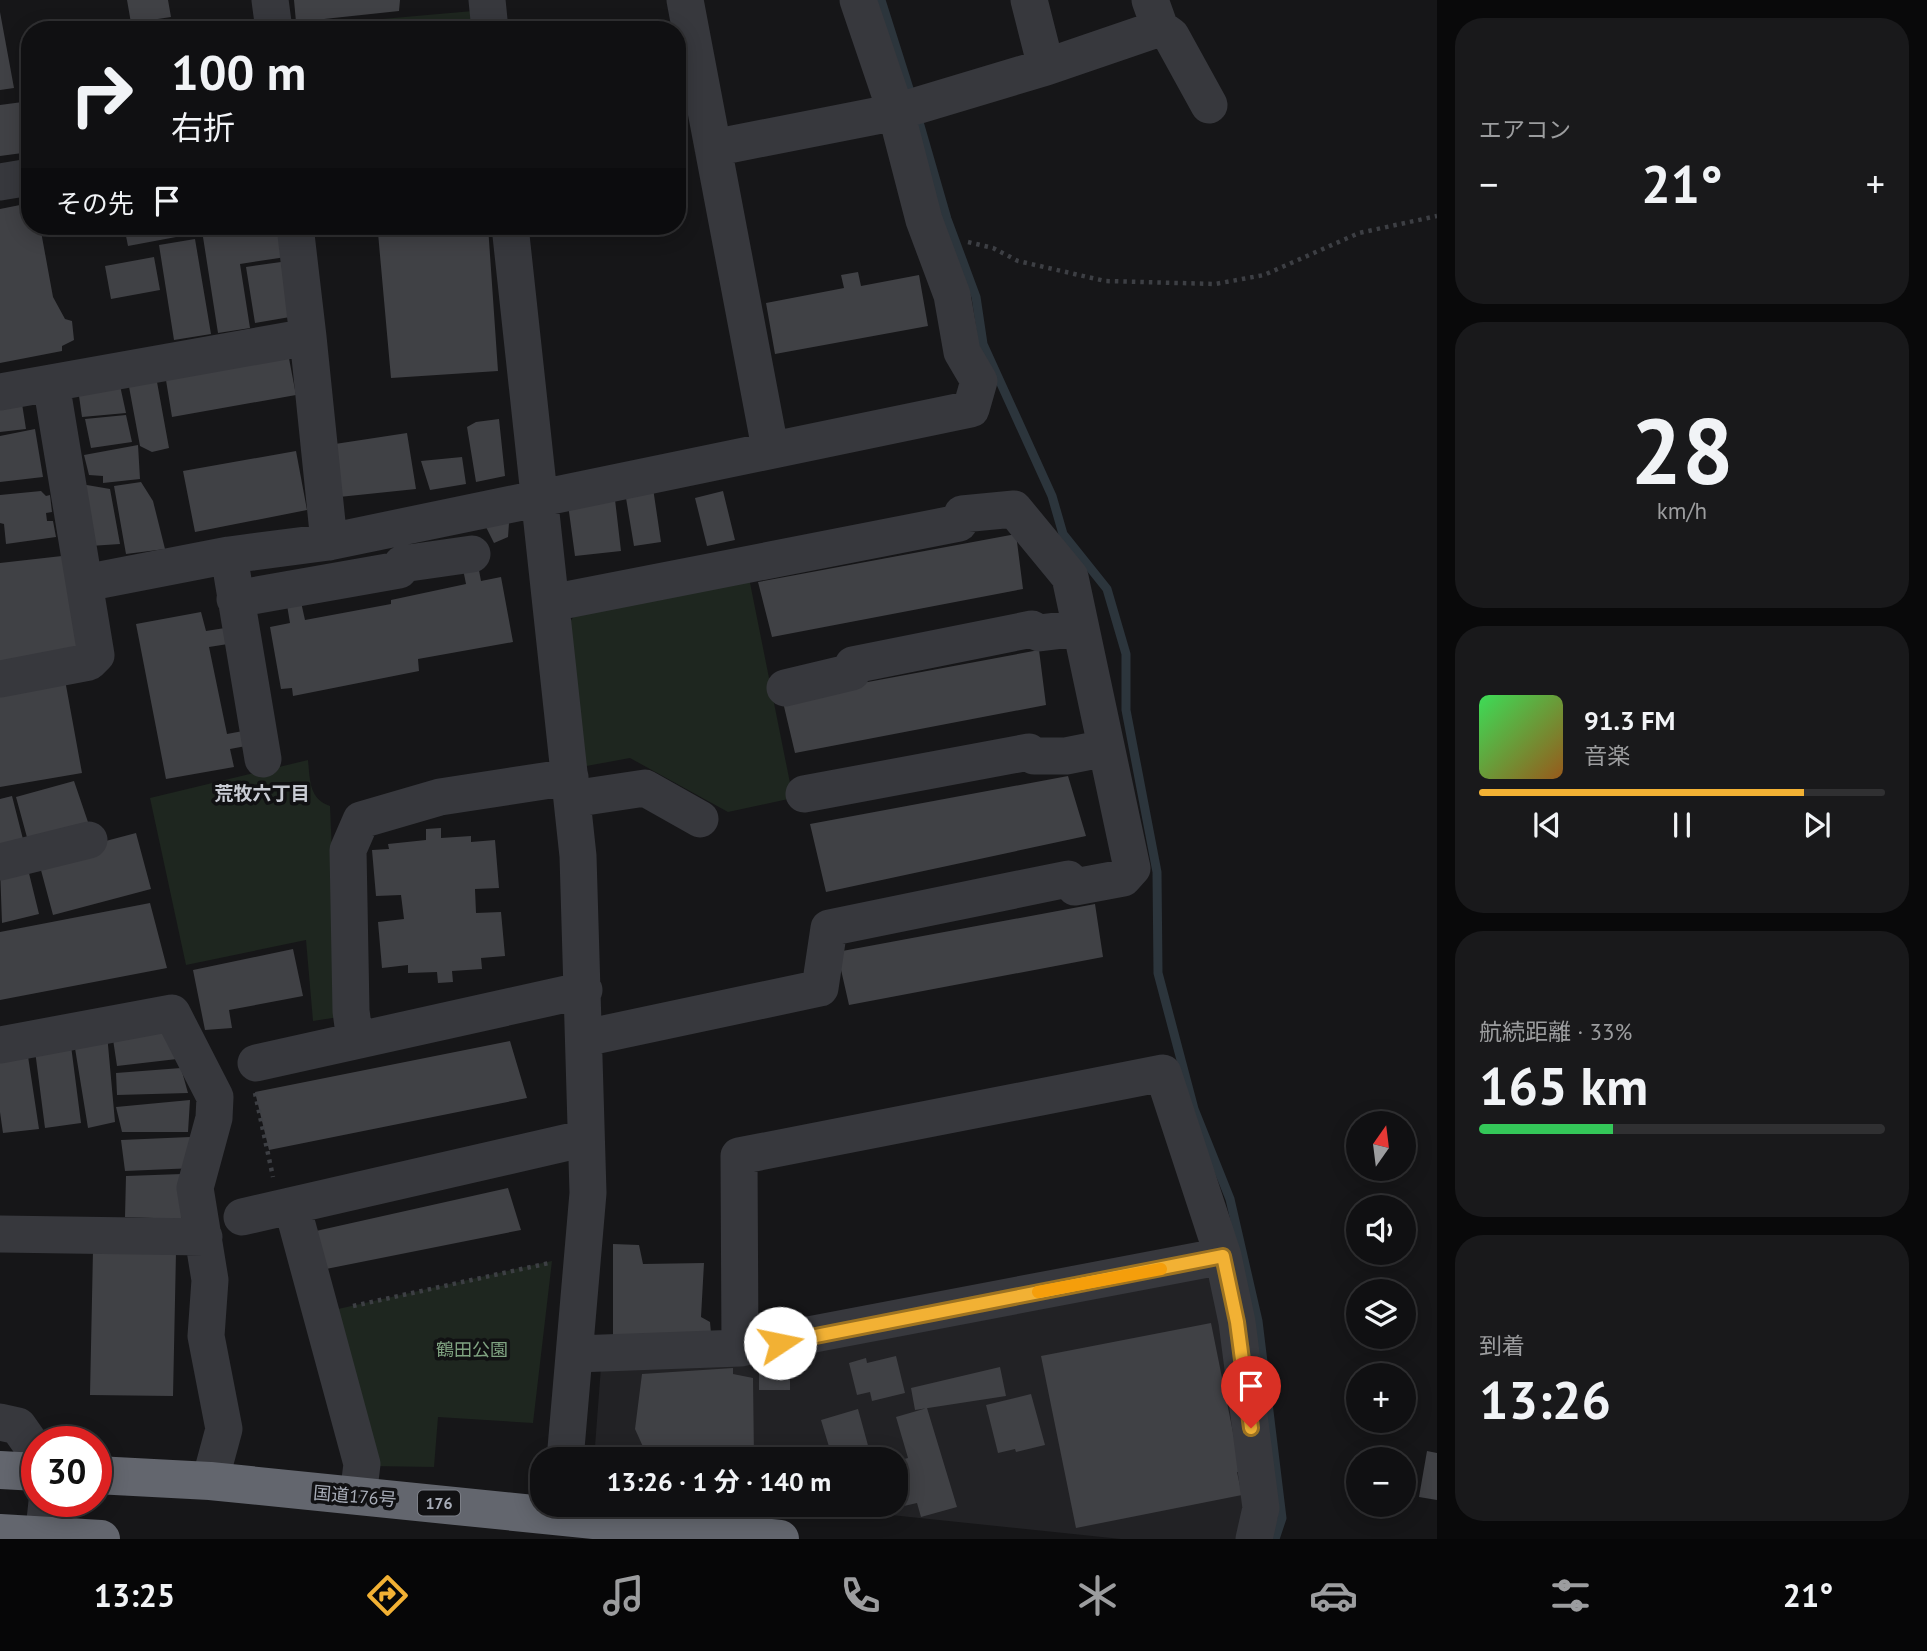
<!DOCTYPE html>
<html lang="ja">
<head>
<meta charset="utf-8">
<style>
  :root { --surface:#101012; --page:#19191b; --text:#f1f3f6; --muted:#9c9d9f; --line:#303032; --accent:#f2b134 }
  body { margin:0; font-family:"PT Sans","Noto Sans JP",sans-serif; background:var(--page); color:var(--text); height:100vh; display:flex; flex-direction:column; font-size:26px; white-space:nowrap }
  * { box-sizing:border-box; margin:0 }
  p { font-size:23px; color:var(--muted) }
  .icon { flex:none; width:38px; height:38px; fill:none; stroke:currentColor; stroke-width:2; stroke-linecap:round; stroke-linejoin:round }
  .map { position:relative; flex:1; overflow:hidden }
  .drawer { display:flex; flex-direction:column; gap:18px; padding:18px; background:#09090a; width:490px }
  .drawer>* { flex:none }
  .guide { position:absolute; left:21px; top:21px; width:665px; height:214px; border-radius:28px; box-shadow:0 4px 18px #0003,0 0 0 2px var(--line); background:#101012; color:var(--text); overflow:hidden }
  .needle { width:46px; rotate:14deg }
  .tools { position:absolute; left:1346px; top:1111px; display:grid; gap:14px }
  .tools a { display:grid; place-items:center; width:70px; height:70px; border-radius:50%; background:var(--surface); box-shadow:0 4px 18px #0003,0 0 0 2px var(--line); font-size:35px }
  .speed { position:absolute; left:21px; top:1426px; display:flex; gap:14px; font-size:35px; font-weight:700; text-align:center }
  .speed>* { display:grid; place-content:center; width:91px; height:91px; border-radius:50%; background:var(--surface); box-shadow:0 4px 18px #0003,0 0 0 2px var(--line); line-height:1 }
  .speed .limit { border:10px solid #d22; background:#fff; color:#111 }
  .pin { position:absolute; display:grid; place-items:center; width:60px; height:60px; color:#fff; margin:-72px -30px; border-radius:50% 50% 50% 0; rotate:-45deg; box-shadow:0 0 7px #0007 }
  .pin .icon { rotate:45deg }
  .me { position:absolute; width:77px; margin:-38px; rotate:79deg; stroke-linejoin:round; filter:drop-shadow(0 0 5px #0008) }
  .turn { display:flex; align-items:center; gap:24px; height:147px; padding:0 35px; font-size:32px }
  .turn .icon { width:91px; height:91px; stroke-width:2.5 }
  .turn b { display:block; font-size:49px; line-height:60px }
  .then { display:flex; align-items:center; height:66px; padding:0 35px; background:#0003; gap:14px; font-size:26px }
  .big { font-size:52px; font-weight:700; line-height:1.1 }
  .drawer .card { flex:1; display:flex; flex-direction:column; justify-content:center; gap:10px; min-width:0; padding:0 24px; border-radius:28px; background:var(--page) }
  .drawer .dial { align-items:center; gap:0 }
  .dial b { font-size:91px; line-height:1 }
  .song { display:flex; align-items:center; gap:21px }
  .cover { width:84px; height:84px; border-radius:10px; background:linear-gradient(135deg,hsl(130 70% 55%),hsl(30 70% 35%)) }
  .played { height:7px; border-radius:4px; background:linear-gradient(90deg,var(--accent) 80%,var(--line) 80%) }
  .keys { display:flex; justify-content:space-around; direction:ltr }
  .heat { display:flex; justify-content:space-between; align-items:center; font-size:38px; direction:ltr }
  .charge { height:10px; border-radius:5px; background:linear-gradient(90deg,#34c759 33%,var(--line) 0) }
  .trip { position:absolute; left:530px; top:1447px; width:378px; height:70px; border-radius:28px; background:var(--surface); box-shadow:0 4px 18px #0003,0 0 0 2px var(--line); font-weight:700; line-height:70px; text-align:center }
  .tab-bar { display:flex; height:112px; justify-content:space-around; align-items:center; background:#060607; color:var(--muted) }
  .tab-bar .icon { width:49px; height:49px }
  .tab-bar .current { color:var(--accent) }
  .tab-bar b { font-size:32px; color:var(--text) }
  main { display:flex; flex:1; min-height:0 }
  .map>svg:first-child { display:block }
  .built { fill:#222225 }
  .green { fill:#1e261f }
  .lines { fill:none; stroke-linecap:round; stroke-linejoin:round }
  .stream { stroke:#2c353c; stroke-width:9 }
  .building { fill:#404145 }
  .path { stroke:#3d3f44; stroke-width:4.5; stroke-dasharray:3.5 5; stroke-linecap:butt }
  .minor { stroke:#37383d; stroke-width:37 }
  .highway { stroke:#63666e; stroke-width:38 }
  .highway-bridge { stroke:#63666e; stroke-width:38 }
  .route-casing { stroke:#9d7322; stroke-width:18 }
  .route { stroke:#f2b134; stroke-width:12 }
  .slow { stroke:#f59e0b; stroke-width:12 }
  .labels { text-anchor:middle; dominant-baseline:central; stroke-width:7; stroke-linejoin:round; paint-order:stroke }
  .shield { fill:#111113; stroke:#7b7e86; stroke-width:2 }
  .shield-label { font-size:16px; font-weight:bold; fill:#a8adb8 }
  .park-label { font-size:18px; fill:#7fa381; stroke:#111113 }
  .street-label { font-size:18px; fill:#a8adb8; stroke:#111113 }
  .neighbourhood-label { font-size:19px; font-weight:bold; fill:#c9ccd4; stroke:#111113 }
</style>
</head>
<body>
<main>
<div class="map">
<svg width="1437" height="1539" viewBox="0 0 1437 1539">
  <rect width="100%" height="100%" fill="#161618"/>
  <path class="built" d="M1204,1276L1219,1283L1232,1337L1245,1539H1121L795,1505H896V1460H594L601,1367Z"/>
  <path class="green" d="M473,11V30H383L382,19Z
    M749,578L793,798L728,812L630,758L581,767L569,623L578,611Z
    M308,760C310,780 309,799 330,806L339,1017L313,1021L306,940L186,965L150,798Z
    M552,1261L533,1423L438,1417L434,1467L370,1466L329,1311Z"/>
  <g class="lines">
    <path class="stream" d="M881,0L912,98
      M917,115L947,219L976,297L983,344L1052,496L1063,534L1107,589L1126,654V710L1157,872L1158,973L1194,1109L1230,1199L1258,1321L1282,1518L1275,1539"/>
  </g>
  <path class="building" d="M127,0H168L171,17L131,23Z
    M294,0H400L399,11L296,22Z
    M0,12L14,88L0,90Z
    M30,101V152L0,156V105Z
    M30,203V226H40L53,297L65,319L72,321L74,340L62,346V351L0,363V209Z
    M124,226H191L192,234L128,246Z
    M272,226H281L286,257L240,264L250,328L218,333L203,237Z
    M467,226H488L498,371L391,378L378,233Z
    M195,239L211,334L174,340L159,245Z
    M154,257L160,290L111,299L105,266Z
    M281,262L290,317L255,323L246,267Z
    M858,272L861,286L919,275L928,326L775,354L766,303L844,288L841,275Z
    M287,348L296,395L172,417L164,368Z
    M155,371L169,448L152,452L140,446L127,376Z
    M119,381L126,413L82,417L77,382Z
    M20,391L26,429L0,432V393Z
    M126,415L132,442L91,448L85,419Z
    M499,419L505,476L476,482L467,427L476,422Z
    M35,429L43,477L0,482V436Z
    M407,433L416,489L339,497L335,444Z
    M138,445L140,479L103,483V476L89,475L84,455Z
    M296,451L307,510L195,532L183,471Z
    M462,457L466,484L430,490L421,461Z
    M141,482L153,501L165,549L126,554L114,486Z
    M81,484L110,489L120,544L90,546Z
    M653,488L661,542L634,546L625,492Z
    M41,491L46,496L50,495L52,512L46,513L47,521H53L56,537L6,544L4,524L0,523V495Z
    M614,491L621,551L575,556L567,497Z
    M723,491L735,540L707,546L695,498Z
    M484,523H509L508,537L494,543Z
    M1016,534L1023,589L772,637L758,582Z
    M62,556L81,661L0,675V563Z
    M478,565L481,581L501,577L513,642L418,659L419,671L293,696L292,688L281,689L270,627L290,623L287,605L301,602L305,620L391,604V600L466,584L463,569Z
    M201,612L206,631L225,628L228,644L209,647L227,734L243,731L246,746L230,749L234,767L166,779L136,624Z
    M1039,650L1046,705L795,753L782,698Z
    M63,669L82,773L0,787V683Z
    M1068,776L1086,836L826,892L810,824Z
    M74,781L89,825L28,841L16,797Z
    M12,796L24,843L0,849V799Z
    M441,828V838L471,836V842L495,840L499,888L475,889L476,913L501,912L505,956L481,958L482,969L452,971L453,982L438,983L437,972L408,973V965L382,968L378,922L404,919L401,895L376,896L372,850L389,849L388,844L426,840V829Z
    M136,833L151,889L53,915L38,859Z
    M26,861L39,914L2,923L0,868Z
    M150,903L167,968L0,1000V932Z
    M1095,904L1103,957L849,1005L837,952Z
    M293,949L303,996L229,1010L232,1028L205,1030L193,970Z
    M111,1026L165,1027L177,1059L117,1066Z
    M107,1034L115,1122L88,1128L73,1036Z
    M70,1038L81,1123L45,1128L34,1043Z
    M510,1041L527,1098L269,1150L255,1092Z
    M26,1043L39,1129L3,1133L0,1112V1047Z
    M181,1068L188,1093L117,1095L116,1073Z
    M190,1100L188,1132H122L116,1107Z
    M190,1137L195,1168L125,1171L121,1140Z
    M182,1174L181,1219L125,1217L126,1176Z
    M508,1188L521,1230L326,1269L316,1231Z
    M613,1244L639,1245L643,1264L704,1263L701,1317L710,1322L711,1333L613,1336Z
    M93,1250L176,1252L173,1396L90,1395Z
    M1211,1323L1241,1472H1237L1242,1495L1076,1528L1041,1356Z
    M896,1356L905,1393L872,1401L870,1392L857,1395L849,1363L866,1358L867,1363Z
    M790,1366V1390H759V1367Z
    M1000,1367L1006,1396L915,1410L911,1388Z
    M733,1368V1374L753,1378L754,1460H649L635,1429L642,1374Z
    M1031,1394L1045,1445L1016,1452L1015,1449L998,1453L986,1405Z
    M927,1408L957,1507L921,1517L917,1503L891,1509L860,1507L896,1505V1461L908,1458L896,1417Z
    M858,1409L872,1460H833L821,1420Z
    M1427,1451L1437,1453V1500L1419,1497Z"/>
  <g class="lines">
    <path class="path" d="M968,242L993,248L1018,261L1105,281L1215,284L1264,275L1359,233L1437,216
      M255,1093L273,1177
      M353,1306L549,1263"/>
    <path class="minor" d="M270,0L274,30
      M487,0L490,30
      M685,0L770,448
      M1150,0L1160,28L1171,36L1209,105
      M1046,67L1160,28
      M713,148L896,112L1046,67L1029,0
      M0,182L30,177
      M295,226L308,337
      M510,226L578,856L588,1193L565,1460
      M51,383L308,337L329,542
      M0,392L51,383L96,655L89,662L0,679
      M232,574L263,759
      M85,583L229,555L329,542L971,409L979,381L962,352L952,295L924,220L896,112L858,0
      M235,599L399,570L402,564L472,554
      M551,603L959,523L962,514L1014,509L1070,577L1132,868L1123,878L1075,887L1068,879L829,928L820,988L585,1038
      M785,688L852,672L853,665L1032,629L1039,633L1080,628
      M804,794L1029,752L1034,756H1066L1106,748
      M572,799L645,788L700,819
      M0,862L89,840
      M355,1041L351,1011L348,850L361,820L440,797L570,777
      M0,1045L172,1013L215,1097L214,1118L195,1188L210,1280L206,1336L224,1429L210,1481
      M256,1063L584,990
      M292,1206L362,1464L358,1496
      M242,1217L586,1138
      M0,1234L204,1237
      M740,1348L1223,1256
      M576,1354L740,1348L739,1156L1163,1073L1223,1256L1237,1322L1261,1508L1254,1539
      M0,1422L18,1426L37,1453
      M43,1539L47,1502"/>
    <path class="highway" d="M0,1470L37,1472
      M96,1475L210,1481L780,1539"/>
    <path class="highway-bridge" d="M0,1533L101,1539"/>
  </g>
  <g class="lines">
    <defs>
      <path id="route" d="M780,1343L1223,1256L1237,1322L1251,1428"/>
    </defs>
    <use href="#route" class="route-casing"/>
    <use href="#route" class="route"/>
    <path class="slow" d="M1038,1292L1161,1269"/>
  </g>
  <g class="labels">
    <rect class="shield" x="418" y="1490.5" width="42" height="25" rx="5"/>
    <g class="shield-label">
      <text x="439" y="1503">176</text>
    </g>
    <g class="park-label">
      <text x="472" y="1349">鶴田公園</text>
    </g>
    <g class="street-label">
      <text transform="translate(355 1496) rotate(5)">国道176号</text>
    </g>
    <g class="neighbourhood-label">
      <text x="262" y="793">荒牧六丁目</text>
    </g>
  </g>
</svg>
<div class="tools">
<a><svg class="needle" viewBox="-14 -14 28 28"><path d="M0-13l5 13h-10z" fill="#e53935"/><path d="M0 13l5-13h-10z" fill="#9c9d9f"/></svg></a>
<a><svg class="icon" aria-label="sound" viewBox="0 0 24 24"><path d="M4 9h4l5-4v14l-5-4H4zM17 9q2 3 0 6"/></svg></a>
<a><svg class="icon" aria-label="layers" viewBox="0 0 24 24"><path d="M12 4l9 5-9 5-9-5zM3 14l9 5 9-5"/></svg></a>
<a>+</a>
<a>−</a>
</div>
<div class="speed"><div class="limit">30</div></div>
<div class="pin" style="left:1251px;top:1428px;background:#d93025"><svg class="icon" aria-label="arrive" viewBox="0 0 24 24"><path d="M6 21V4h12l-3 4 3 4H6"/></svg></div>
<svg class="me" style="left:780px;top:1343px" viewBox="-20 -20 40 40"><circle r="19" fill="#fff"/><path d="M0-13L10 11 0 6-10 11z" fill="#f2b134"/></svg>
<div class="trip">13:26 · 1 分 · 140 m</div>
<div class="guide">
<div class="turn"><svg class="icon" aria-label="right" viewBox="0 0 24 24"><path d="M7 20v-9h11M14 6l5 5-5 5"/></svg><div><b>100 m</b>右折</div></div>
<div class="then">その先<svg class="icon" aria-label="arrive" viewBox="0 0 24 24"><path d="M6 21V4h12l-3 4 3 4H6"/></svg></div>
</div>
</div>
<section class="drawer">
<div class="card"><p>エアコン</p>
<div class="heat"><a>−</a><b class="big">21°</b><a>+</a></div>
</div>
<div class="card dial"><b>28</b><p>km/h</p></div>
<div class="card">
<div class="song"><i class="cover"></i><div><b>91.3 FM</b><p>音楽</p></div></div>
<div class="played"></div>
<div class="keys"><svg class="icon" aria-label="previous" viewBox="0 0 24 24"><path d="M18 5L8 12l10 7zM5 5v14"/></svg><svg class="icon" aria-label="pause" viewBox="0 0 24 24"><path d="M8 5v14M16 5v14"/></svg><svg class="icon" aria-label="next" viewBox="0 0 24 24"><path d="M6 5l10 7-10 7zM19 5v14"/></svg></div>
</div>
<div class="card"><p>航続距離 · 33%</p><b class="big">165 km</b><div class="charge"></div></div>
<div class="card"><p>到着</p><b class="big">13:26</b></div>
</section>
</main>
<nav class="tab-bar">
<b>13:25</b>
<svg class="icon current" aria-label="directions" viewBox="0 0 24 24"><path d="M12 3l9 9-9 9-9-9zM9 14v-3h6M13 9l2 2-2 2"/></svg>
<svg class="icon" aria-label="music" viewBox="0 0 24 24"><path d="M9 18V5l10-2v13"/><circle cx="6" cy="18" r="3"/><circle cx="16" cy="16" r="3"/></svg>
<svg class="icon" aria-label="phone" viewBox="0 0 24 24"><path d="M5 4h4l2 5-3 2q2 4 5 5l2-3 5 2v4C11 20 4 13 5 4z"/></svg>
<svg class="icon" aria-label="climate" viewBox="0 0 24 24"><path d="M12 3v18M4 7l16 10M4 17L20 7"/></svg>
<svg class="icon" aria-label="car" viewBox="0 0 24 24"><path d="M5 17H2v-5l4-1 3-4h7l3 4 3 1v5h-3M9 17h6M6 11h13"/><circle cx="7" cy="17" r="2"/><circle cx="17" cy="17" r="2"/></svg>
<svg class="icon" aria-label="filters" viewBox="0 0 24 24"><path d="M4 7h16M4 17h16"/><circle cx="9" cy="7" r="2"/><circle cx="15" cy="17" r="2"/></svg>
<b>21°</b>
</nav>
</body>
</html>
